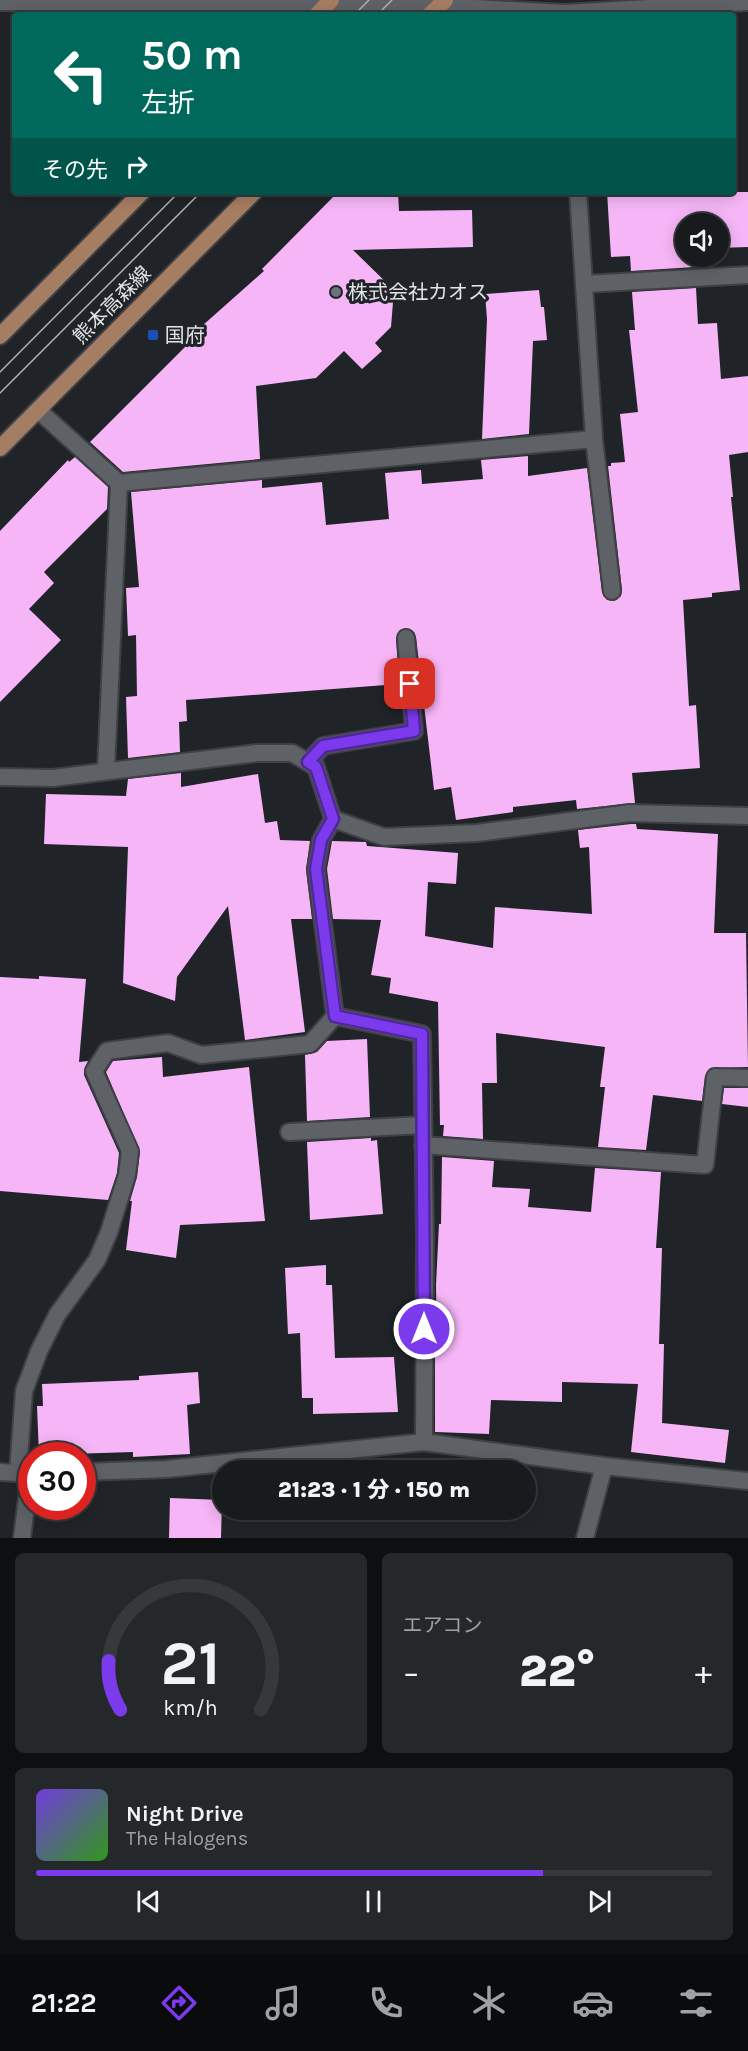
<!DOCTYPE html>
<html lang="ja">
<head>
<meta charset="utf-8">
<style>
  :root { --surface:#181b1e; --page:#25282b; --text:#f1f3f6; --muted:#9fa1a4; --line:#36393c; --accent:#7c3aed }
  body { margin:0; font-family:Karla,"Noto Sans JP",sans-serif; background:var(--page); color:var(--text); height:100vh; display:flex; flex-direction:column; font-size:22px; white-space:nowrap }
  * { box-sizing:border-box; margin:0 }
  p { font-size:20px; color:var(--muted) }
  .icon { flex:none; width:33px; height:33px; fill:none; stroke:currentColor; stroke-width:2; stroke-linecap:round; stroke-linejoin:round }
  .map { position:relative; height:1538px; overflow:hidden }
  .sheet { display:flex; flex-direction:column; gap:15px; padding:15px; background:#0d0f10; flex:1 }
  .sheet>* { flex:none }
  .top-card { position:absolute; left:12px; top:12px; width:724px; height:183px; border-radius:6px; box-shadow:0 3px 15px #0003,0 0 0 2px var(--line); background:#00695c; color:#fff; overflow:hidden }
  .fabs { position:absolute; left:675px; top:213px; display:grid; gap:12px }
  .fabs a { display:grid; place-items:center; width:54px; height:54px; border-radius:50%; background:var(--surface); box-shadow:0 3px 15px #0003,0 0 0 2px var(--line); font-size:30px }
  .speed { position:absolute; left:18px; top:1442px; display:flex; gap:12px; font-size:30px; font-weight:700; text-align:center }
  .speed>* { display:grid; place-content:center; width:78px; height:78px; border-radius:50%; background:var(--surface); box-shadow:0 3px 15px #0003,0 0 0 2px var(--line); line-height:1 }
  .speed .limit { border:9px solid #d22; background:#fff; color:#111 }
  .pin { position:absolute; display:grid; place-items:center; width:51px; height:51px; color:#fff; margin:-26px; border-radius:12px; box-shadow:0 3px 9px #0006 }
  .me { position:absolute; width:66px; margin:-33px; rotate:0deg; stroke-linejoin:round; filter:drop-shadow(0 0 4px #0008) }
  .turn { display:flex; align-items:center; gap:21px; height:126px; padding:0 30px; font-size:27px }
  .turn .icon { width:78px; height:78px; stroke-width:2.5 }
  .turn b { display:block; font-size:42px; line-height:51px }
  .then { display:flex; align-items:center; height:57px; padding:0 30px; background:#0003; gap:12px; font-size:22px }
  .big { font-size:45px; font-weight:800; line-height:1.1 }
  .sheet .tile { flex:1; display:flex; flex-direction:column; justify-content:center; gap:9px; min-width:0; padding:0 21px; border-radius:9px; background:var(--page) }
  .sheet .dial { align-items:center; gap:0 }
  .dial svg { height:156px; overflow:visible; fill:none; stroke:var(--line); stroke-width:7; stroke-linecap:round; text-anchor:middle }
  .dial text { fill:var(--text); stroke:none }
  .song { display:flex; align-items:center; gap:18px }
  .cover { width:72px; height:72px; border-radius:9px; background:linear-gradient(135deg,hsl(260 70% 55%),hsl(110 70% 35%)) }
  .played { height:6px; border-radius:3px; background:linear-gradient(90deg,var(--accent) 75%,var(--line) 75%) }
  .keys { display:flex; justify-content:space-around; direction:ltr }
  .heat { display:flex; justify-content:space-between; align-items:center; font-size:33px; direction:ltr }
  .sheet .tiles { flex:1; display:grid; gap:15px; grid-template-columns:1fr 1fr }
  .tile:last-child { grid-column:span 2 }
  .trip { position:absolute; left:212px; top:1460px; width:324px; height:60px; border-radius:30px; background:var(--surface); box-shadow:0 3px 15px #0003,0 0 0 2px var(--line); font-weight:800; line-height:60px; text-align:center }
  .menu { display:flex; height:96px; justify-content:space-around; align-items:center; background:#0a0b0c; color:var(--muted) }
  .menu .icon { width:42px; height:42px }
  .menu .selected { color:var(--accent) }
  .menu b { font-size:27px; color:var(--text) }
  .map>svg:first-child { display:block }
  .building { fill:#f5b5f6 }
  .lines { fill:none; stroke-linecap:round; stroke-linejoin:round }
  .service-casing { stroke:#3e4044; stroke-width:20 }
  .minor-casing { stroke:#3e4044; stroke-width:20 }
  .primary-casing { stroke:#3e4044; stroke-width:20 }
  .service { stroke:#5e6267; stroke-width:16 }
  .minor { stroke:#5e6267; stroke-width:16 }
  .primary { stroke:#a57d62; stroke-width:16 }
  .tram { stroke:#afb2b5; stroke-width:1.5 }
  .route-casing { stroke:#51269a; stroke-width:15 }
  .route { stroke:#7c3aed; stroke-width:10 }
  .worship-dot { fill:#6b7280; stroke:#202428; stroke-width:2 }
  .transit-dot { fill:#1a4fb4; stroke:#202428; stroke-width:2 }
  .labels { text-anchor:middle; dominant-baseline:central; stroke-width:6; stroke-linejoin:round; paint-order:stroke }
  .poi-label { font-size:20px; fill:#e1e3e6; stroke:#202428; text-anchor:start }
  .street-label { font-size:20px; fill:#e1e3e6; stroke:#202428 }
</style>
</head>
<body>
<div class="map">
<svg width="748" height="1538" viewBox="0 0 748 1538">
  <rect width="100%" height="100%" fill="#202428"/>
  <path class="building" d="M338,192H398L399,211L472,210L473,247L353,250L394,290L391,327L375,343L382,351L362,369L344,351L316,378L256,386L260,459L123,472L90,442L204,328L202,326L264,271L262,269Z
    M607,192H748V247L718,248V224H686V256H694L695,267L631,271L630,256L611,257Z
    M696,288L698,324L717,323L721,379L748,376V452L729,455L733,497H731L740,590L712,593V597L683,600L689,706L696,705L700,768L632,773L635,803L577,809L576,800L513,807V812L456,820L451,787L434,790L416,637L414,632L406,628L400,630L396,638L399,684L186,700L187,721L179,722L180,752L128,758L126,697L137,696L136,635L128,636L126,588L139,587L131,492L262,480V488L322,482L326,525L389,519L385,473L421,470L422,484L483,479L481,460L528,456V476L587,468L602,592L607,600L614,601L621,596L622,590L608,466H611V463L625,462L620,414L638,412L629,330H635L632,292Z
    M539,290L541,307H544L547,340L533,341L529,434L482,439L487,319L485,294Z
    M75,457L108,487L107,509L44,572L54,583L29,609L61,640L0,702V531L68,460L69,462Z
    M181,773V787L258,774L265,823L277,821L280,840L310,841L306,870L312,919H291L305,1032L245,1040L228,906L177,977L175,1001L123,983L128,847L44,844L46,794L126,796L128,779Z
    M631,824H636L637,829L718,834L714,933H746L748,1067L710,1068L705,1076L702,1101L653,1095L646,1150L598,1147L605,1087H600L605,1047L496,1033L497,1083H482L483,1139L443,1136L444,1125H440L438,1002L389,993L391,978L371,975L381,920L333,919L327,869L332,841L366,842L367,846L458,853L456,884L428,882L425,936L493,948L495,907L592,914L589,847L580,848L578,830Z
    M39,976L86,979L79,1062L88,1061L84,1070V1075L119,1153L117,1173L108,1200L0,1191V977L39,979Z
    M367,1039L370,1117L307,1121L305,1055L317,1052L327,1041Z
    M162,1057L163,1077L249,1067L265,1221L180,1225L176,1258L126,1250L132,1201H130L137,1177L140,1152L106,1072L113,1061Z
    M724,1088H748V1107L722,1104Z
    M371,1138V1141L377,1140L383,1214L310,1220L307,1142Z
    M442,1157L494,1161L492,1187L530,1189L528,1207L591,1212L595,1168L661,1172L656,1248H662L659,1344H664L662,1423L729,1430L725,1463L631,1452L638,1384L562,1382V1402L491,1400L489,1434L435,1432V1356H437L436,1285L439,1224H441Z
    M326,1265V1285H332L335,1358L394,1357L398,1412L313,1414V1398H302L300,1333L288,1334L285,1268Z
    M198,1372L200,1403L187,1405L190,1454L133,1457V1452L39,1455L37,1406H43L42,1384L139,1380V1376Z
    M170,1498L222,1500L221,1538H169Z"/>
  <g class="lines">
    <defs>
      <path id="service" d="M594,439L612,591
        M308,762L323,746L414,731L406,638
        M289,1132L423,1125
        M423,1145L705,1165L715,1077L748,1078
        M18,1473L24,1391L39,1351L57,1315L97,1260L109,1232L127,1175L130,1151L94,1071L107,1051L168,1043L201,1055L310,1044L335,1016
        M22,1538L30,1474"/>
      <path id="minor" d="M0,2L439,6L565,13L748,2
        M584,284L748,275
        M38,410L119,483
        M106,771L119,483L594,439L578,192
        M0,777L53,778L257,753H292L316,767L333,819L384,837L477,833L630,813L748,816
        M333,819L321,840L316,869L335,1016L422,1034L425,1239L424,1442
        M0,1472L32,1474
        M82,1472L167,1469L424,1442L604,1466L748,1481
        M585,1538L604,1466"/>
      <path id="primary" d="M317,15L331,0
        M430,15L445,0
        M0,336L142,192
        M0,448L254,192"/>
    </defs>
    <use href="#service" class="service-casing"/>
    <use href="#minor" class="minor-casing"/>
    <use href="#primary" class="primary-casing"/>
    <use href="#service" class="service"/>
    <use href="#minor" class="minor"/>
    <use href="#primary" class="primary"/>
    <path class="tram" d="M354,15L369,0
      M377,15L392,0
      M0,372L179,192
      M0,393L201,192"/>
  </g>
  <g class="lines">
    <defs>
      <path id="route" d="M410,684L414,731L323,746L308,762L316,767L333,819L321,840L316,869L335,1016L422,1034L424,1329"/>
    </defs>
    <use href="#route" class="route-casing"/>
    <use href="#route" class="route"/>
  </g>
  <circle class="worship-dot" cx="336" cy="292" r="6"/>
  <rect class="transit-dot" x="147" y="329" width="12" height="12" rx="3"/>
  <g class="labels">
    <g class="poi-label">
      <text x="348" y="292">株式会社カオス</text>
      <text x="165" y="335">国府</text>
    </g>
    <g class="street-label">
      <text transform="translate(112 305) rotate(-45)">熊本高森線</text>
    </g>
  </g>
</svg>
<div class="fabs">
<a><svg class="icon" aria-label="sound" viewBox="0 0 24 24"><path d="M4 9h4l5-4v14l-5-4H4zM17 9q2 3 0 6"/></svg></a>
</div>
<div class="speed"><div class="limit">30</div></div>
<div class="pin" style="left:410px;top:684px;background:#d93025"><svg class="icon" aria-label="arrive" viewBox="0 0 24 24"><path d="M6 21V4h12l-3 4 3 4H6"/></svg></div>
<svg class="me" style="left:424px;top:1329px" viewBox="-20 -20 40 40"><circle r="17" fill="#7c3aed" stroke="#fff" stroke-width="3"/><path d="M0-11L8 9 0 5-8 9z" fill="#fff"/></svg>
<div class="trip">21:23 · 1 分 · 150 m</div>
<div class="top-card">
<div class="turn"><svg class="icon" aria-label="left" viewBox="0 0 24 24"><path d="M17 20v-9H6M10 6l-5 5 5 5"/></svg><div><b>50 m</b>左折</div></div>
<div class="then">その先<svg class="icon" aria-label="right" viewBox="0 0 24 24"><path d="M7 20v-9h11M14 6l5 5-5 5"/></svg></div>
</div>
</div>
<section class="sheet">
<div class="tiles">
<div class="tile dial"><svg viewBox="0 0 100 80">
<path d="M14 69A42 42 0 1 1 86 69"/>
<path d="M14 69A42 42 0 0 1 8 44" stroke="#7c3aed"/>
<text x="50" y="56" font-size="32" font-weight="700">21</text>
<text x="50" y="72" font-size="11">km/h</text>
</svg></div>
<div class="tile"><p>エアコン</p>
<div class="heat"><a>−</a><b class="big">22°</b><a>+</a></div>
</div>
<div class="tile">
<div class="song"><i class="cover"></i><div><b>Night Drive</b><p>The Halogens</p></div></div>
<div class="played"></div>
<div class="keys"><svg class="icon" aria-label="previous" viewBox="0 0 24 24"><path d="M18 5L8 12l10 7zM5 5v14"/></svg><svg class="icon" aria-label="pause" viewBox="0 0 24 24"><path d="M8 5v14M16 5v14"/></svg><svg class="icon" aria-label="next" viewBox="0 0 24 24"><path d="M6 5l10 7-10 7zM19 5v14"/></svg></div>
</div>
</div>
</section>
<nav class="menu">
<b>21:22</b>
<svg class="icon selected" aria-label="directions" viewBox="0 0 24 24"><path d="M12 3l9 9-9 9-9-9zM9 14v-3h6M13 9l2 2-2 2"/></svg>
<svg class="icon" aria-label="music" viewBox="0 0 24 24"><path d="M9 18V5l10-2v13"/><circle cx="6" cy="18" r="3"/><circle cx="16" cy="16" r="3"/></svg>
<svg class="icon" aria-label="phone" viewBox="0 0 24 24"><path d="M5 4h4l2 5-3 2q2 4 5 5l2-3 5 2v4C11 20 4 13 5 4z"/></svg>
<svg class="icon" aria-label="climate" viewBox="0 0 24 24"><path d="M12 3v18M4 7l16 10M4 17L20 7"/></svg>
<svg class="icon" aria-label="car" viewBox="0 0 24 24"><path d="M5 17H2v-5l4-1 3-4h7l3 4 3 1v5h-3M9 17h6M6 11h13"/><circle cx="7" cy="17" r="2"/><circle cx="17" cy="17" r="2"/></svg>
<svg class="icon" aria-label="filters" viewBox="0 0 24 24"><path d="M4 7h16M4 17h16"/><circle cx="9" cy="7" r="2"/><circle cx="15" cy="17" r="2"/></svg>
</nav>
</body>
</html>
